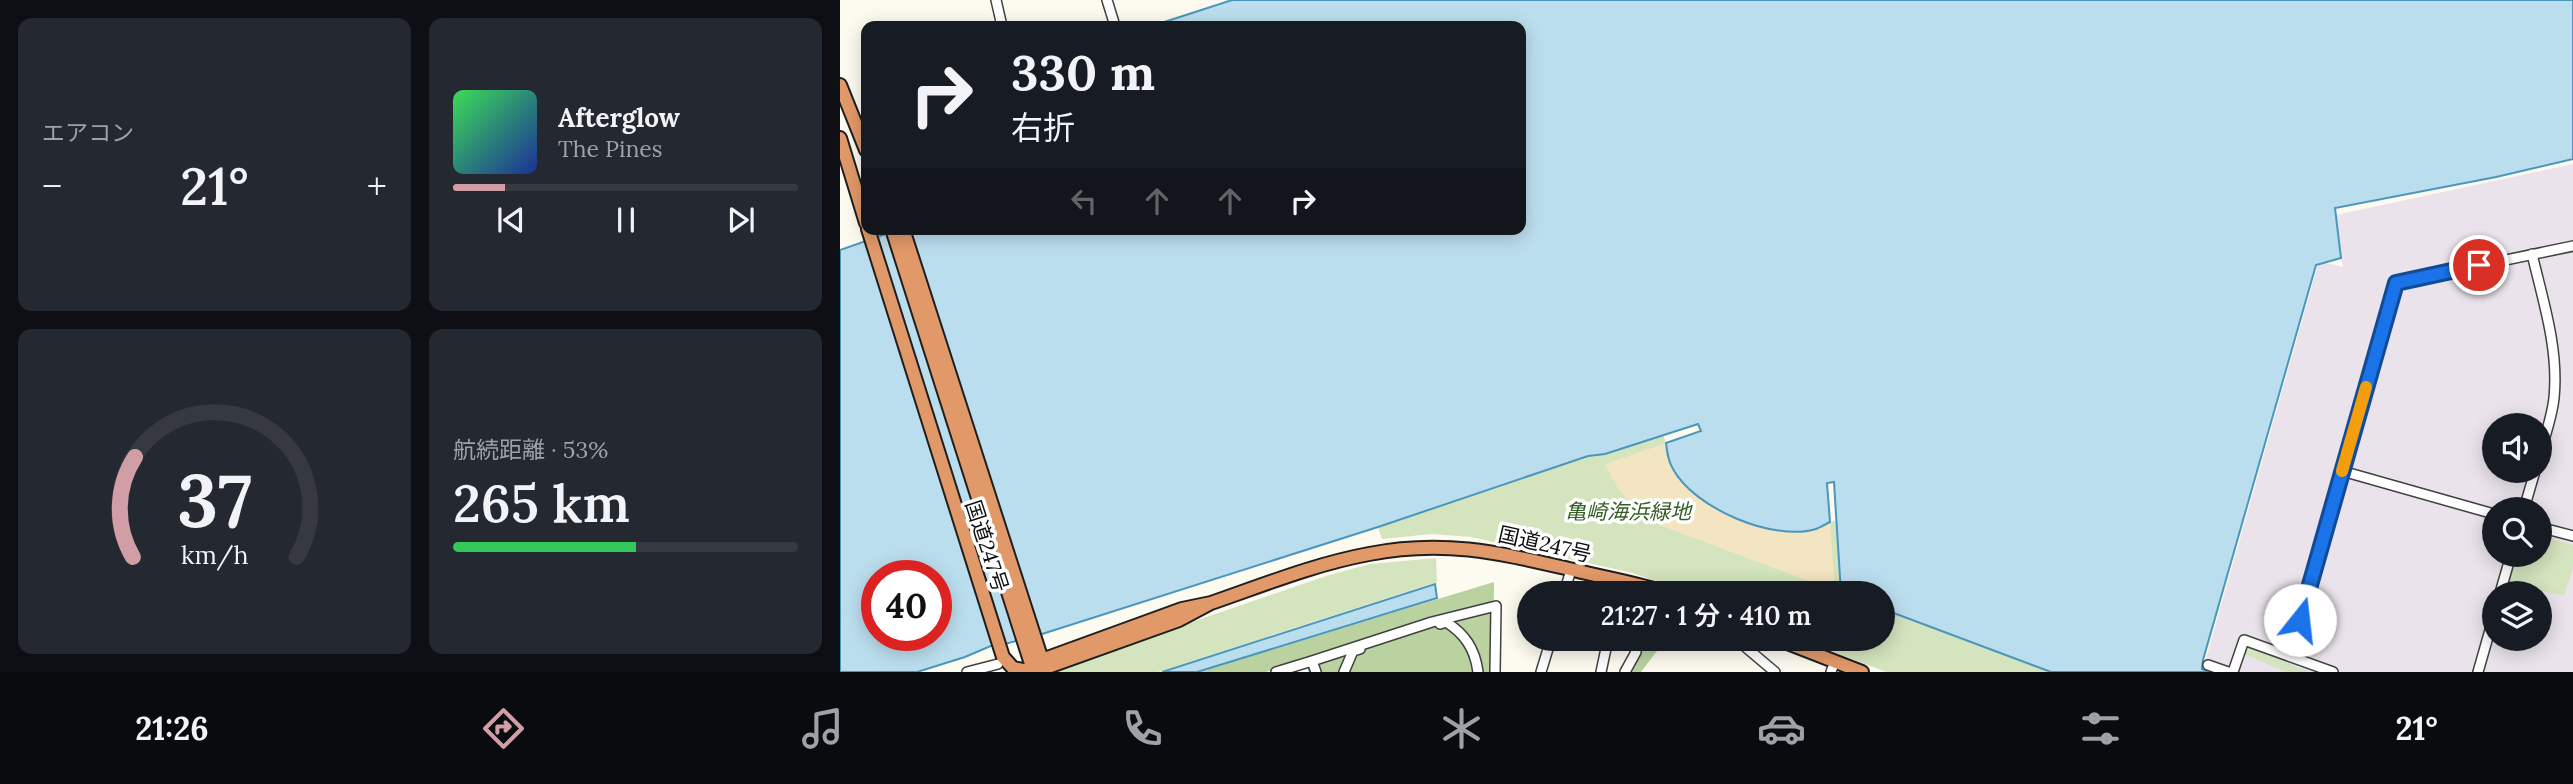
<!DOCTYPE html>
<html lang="ja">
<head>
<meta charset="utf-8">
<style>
  :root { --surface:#171b24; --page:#242831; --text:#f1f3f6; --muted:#9ea1a6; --line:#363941; --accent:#d29ea6 }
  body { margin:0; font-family:Lora,"Noto Sans JP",serif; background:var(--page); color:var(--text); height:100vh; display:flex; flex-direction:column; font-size:26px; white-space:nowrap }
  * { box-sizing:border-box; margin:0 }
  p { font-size:23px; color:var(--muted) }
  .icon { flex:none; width:38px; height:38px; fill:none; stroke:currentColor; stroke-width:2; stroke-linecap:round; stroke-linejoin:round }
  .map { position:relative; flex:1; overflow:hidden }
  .details { display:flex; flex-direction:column; gap:18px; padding:18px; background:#0d0f14; width:840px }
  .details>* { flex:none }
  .hud { position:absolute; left:21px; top:21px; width:665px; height:214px; border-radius:14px; box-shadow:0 4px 18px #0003; background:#171b24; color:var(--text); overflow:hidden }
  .buttons { position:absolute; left:1642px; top:413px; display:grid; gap:14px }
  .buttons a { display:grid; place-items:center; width:70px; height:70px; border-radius:50%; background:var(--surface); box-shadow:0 4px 18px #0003; font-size:35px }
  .speed { position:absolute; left:21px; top:560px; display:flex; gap:14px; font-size:35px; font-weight:700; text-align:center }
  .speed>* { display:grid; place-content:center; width:91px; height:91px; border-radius:50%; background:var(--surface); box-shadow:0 4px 18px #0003; line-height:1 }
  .speed .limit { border:10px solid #d22; background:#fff; color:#111 }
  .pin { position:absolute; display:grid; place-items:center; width:60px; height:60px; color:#fff; margin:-30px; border:4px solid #fff; border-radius:50%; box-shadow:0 2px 7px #0007 }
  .me { position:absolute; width:77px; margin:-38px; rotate:16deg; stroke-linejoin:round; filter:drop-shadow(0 0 5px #0008) }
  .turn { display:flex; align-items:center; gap:24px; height:147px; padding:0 35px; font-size:32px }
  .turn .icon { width:91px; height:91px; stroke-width:2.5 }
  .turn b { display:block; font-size:49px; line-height:60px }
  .lanes { display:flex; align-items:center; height:66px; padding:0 35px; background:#0003; justify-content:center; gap:35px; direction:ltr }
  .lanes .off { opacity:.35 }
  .big { font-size:52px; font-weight:600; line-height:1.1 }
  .details .card { flex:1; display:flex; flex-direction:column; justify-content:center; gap:10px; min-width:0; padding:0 24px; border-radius:14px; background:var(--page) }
  .details .dial { align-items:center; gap:0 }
  .dial svg { height:182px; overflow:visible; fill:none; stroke:var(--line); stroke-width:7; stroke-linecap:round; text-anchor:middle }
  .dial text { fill:var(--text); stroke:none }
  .song { display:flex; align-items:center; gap:21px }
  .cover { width:84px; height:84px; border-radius:10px; background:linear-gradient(135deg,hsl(130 70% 55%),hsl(230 70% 35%)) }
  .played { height:7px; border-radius:4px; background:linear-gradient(90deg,var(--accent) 15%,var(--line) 15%) }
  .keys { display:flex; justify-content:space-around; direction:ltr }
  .heat { display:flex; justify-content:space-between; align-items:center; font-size:38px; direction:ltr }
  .charge { height:10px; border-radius:5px; background:linear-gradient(90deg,#34c759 53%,var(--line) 0) }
  .details .tiles { flex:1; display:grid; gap:18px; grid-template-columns:repeat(2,1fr) }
  .trip { position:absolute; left:677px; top:581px; width:378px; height:70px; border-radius:35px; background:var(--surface); box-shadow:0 4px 18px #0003; font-weight:600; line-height:70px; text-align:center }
  .tab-bar { display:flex; height:112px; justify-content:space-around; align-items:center; background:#090b0e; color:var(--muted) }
  .tab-bar .icon { width:49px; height:49px }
  .tab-bar .on { color:var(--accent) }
  .tab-bar b { font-size:32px; color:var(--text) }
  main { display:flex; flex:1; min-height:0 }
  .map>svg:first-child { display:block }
  .industrial { fill:#eae3eb; fill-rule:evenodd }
  .green { fill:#d4e4be }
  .forest { fill:#b9d29f }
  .sand { fill:#f3e5c2 }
  .water { fill:#bbdeee; stroke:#4b96bc; stroke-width:2; fill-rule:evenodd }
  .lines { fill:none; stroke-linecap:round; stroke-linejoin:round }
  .stream { stroke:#4b96bc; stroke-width:2 }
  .minor-casing { stroke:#414141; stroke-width:12 }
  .highway-casing { stroke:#1f1f1f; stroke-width:16 }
  .minor { stroke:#fff; stroke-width:9 }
  .highway { stroke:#e2996a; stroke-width:12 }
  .route-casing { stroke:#114b97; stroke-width:18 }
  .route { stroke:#1a73e8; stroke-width:12 }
  .slow { stroke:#f59e0b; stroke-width:12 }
  .labels { text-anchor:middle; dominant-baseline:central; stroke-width:7; stroke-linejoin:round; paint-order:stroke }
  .park-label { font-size:21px; font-style:italic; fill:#355d26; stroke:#fff }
  .street-label { font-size:21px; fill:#0e0e0e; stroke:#fff }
</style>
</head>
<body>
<main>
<section class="details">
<div class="tiles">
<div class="card"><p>エアコン</p>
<div class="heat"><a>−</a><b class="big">21°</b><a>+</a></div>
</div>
<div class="card">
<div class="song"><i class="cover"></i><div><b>Afterglow</b><p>The Pines</p></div></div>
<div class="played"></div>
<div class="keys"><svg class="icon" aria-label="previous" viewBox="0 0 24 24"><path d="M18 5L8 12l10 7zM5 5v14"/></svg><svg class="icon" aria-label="pause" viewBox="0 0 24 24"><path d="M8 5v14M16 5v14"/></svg><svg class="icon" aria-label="next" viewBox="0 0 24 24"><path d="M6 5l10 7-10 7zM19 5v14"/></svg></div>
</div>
<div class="card dial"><svg viewBox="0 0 100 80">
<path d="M14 69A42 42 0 1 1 86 69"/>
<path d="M14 69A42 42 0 0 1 15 25" stroke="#d29ea6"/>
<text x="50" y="56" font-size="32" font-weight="700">37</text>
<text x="50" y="72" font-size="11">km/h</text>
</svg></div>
<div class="card"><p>航続距離 · 53%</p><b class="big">265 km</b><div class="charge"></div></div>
</div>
</section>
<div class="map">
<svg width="1733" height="672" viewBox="0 0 1733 672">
  <rect width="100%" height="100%" fill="#fdfaf0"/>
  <path class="industrial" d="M1733,164V672H1370L1363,669L1479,261L1503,267L1491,216ZM1654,425H1699V471H1654ZM1654,509H1699V555H1654ZM1654,593H1699V639H1654Z"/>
  <path class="green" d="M823,435L826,443L887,514L913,525L951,531L976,529L996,520L1001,593H851L793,573L631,537L592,534L542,539L538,527L748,456L765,454Z
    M1699,535L1733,545V567L1724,596C1705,591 1688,590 1669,584L1677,555H1699Z
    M596,558L597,582L318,672H214L218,668L486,576L530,564Z
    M1043,609L1211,672H1046L960,639H1043Z
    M1408,647C1430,653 1448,664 1469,672H1446L1404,654V649Z"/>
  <path class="forest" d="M654,582L653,672H482L476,656L426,672H357Z
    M794,639H815L820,647L801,672H789Z"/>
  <path class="sand" d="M826,443C827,452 828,461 833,469C854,507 934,542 976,529C981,527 986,524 990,522L995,591L822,526L808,517L786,498L777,487L765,464Z"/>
  <path class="water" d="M392,0H1733V159L1656,177L1495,208L1501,258L1476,265L1363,660L1362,669L1370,672H1211L1043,609V593H1001L994,482L987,483L990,522C986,524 981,527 976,529C933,542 854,508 833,469C828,461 827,452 826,443L861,431L858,424L765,454L748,456L538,527L202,634L161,645H153L125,657L77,672H0V250L60,229H681V26H312ZM37,576H96V635H37Z
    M595,584L597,598L357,672H322Z"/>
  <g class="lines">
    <path class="stream" d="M469,669L470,672
      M660,672V649"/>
    <defs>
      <path id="minor" d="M156,0L162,26
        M267,0L275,26
        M1692,254C1703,301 1719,349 1714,398C1712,417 1705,437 1699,456
        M1502,471L1654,514
        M1684,509L1695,471
        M1699,527L1733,536
        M724,593L731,570
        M1660,593L1671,555
        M600,624L606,622C625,634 635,649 638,672
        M896,639L935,672
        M1450,656L1556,283L1733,246
        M472,661L592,622L656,606L655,672
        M1368,665L1388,672
        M127,672L158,664
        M436,672L472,661L476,672
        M504,672L513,651L520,649
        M701,672L711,639
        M761,672L768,639
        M785,672L796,652L791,639
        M991,672L995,661
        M1393,672L1404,640L1493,672
        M1638,672L1654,616"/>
      <path id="highway" d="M0,85L26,150
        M0,138L26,223
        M28,229L163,657L173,668L194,672L339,620L371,603L342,609L191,664L52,229
        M63,229L202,660
        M371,603C423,585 475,564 529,554C605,539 660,553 734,570C765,578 797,583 827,593
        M937,639L1022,672"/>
    </defs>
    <use href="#minor" class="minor-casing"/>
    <use href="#highway" class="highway-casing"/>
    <use href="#minor" class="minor"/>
    <use href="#highway" class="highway"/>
  </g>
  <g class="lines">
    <defs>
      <path id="route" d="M1460,620L1556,283L1639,265"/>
    </defs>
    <use href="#route" class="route-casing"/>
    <use href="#route" class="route"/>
    <path class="slow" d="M1502,471L1526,387"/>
  </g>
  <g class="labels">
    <g class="park-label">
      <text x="788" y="511">亀崎海浜緑地</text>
    </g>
    <g class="street-label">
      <text transform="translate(705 544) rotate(13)">国道247号</text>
      <text transform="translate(147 546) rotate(72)">国道247号</text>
    </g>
  </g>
</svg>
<div class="buttons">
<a><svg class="icon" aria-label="sound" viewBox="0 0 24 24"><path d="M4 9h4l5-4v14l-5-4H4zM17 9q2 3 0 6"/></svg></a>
<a><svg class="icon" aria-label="search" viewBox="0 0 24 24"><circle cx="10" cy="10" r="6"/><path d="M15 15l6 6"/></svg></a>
<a><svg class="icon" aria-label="layers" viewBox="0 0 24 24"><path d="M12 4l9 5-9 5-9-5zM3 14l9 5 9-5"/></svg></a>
</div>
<div class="speed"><div class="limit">40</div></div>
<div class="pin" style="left:1639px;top:265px;background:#d93025"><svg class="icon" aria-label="arrive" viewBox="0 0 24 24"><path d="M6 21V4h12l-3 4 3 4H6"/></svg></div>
<svg class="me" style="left:1460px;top:620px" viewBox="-20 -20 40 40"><circle r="19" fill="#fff"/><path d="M0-13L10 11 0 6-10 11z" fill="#1a73e8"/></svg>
<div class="trip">21:27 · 1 分 · 410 m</div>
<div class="hud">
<div class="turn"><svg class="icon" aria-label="right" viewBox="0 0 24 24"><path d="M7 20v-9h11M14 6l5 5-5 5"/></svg><div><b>330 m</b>右折</div></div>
<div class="lanes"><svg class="icon off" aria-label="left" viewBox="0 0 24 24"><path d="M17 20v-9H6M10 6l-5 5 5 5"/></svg><svg class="icon off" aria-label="ahead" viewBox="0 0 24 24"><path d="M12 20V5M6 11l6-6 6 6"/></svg><svg class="icon off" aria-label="ahead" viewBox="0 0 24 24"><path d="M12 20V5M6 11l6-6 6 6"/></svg><svg class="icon" aria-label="right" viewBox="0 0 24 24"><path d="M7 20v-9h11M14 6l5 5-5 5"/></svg></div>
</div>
</div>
</main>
<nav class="tab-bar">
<b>21:26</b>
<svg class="icon on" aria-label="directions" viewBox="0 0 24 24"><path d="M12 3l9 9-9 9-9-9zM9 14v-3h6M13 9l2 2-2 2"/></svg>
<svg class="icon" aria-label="music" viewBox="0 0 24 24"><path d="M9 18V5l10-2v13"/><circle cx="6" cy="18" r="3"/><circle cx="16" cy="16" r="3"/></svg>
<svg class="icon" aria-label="phone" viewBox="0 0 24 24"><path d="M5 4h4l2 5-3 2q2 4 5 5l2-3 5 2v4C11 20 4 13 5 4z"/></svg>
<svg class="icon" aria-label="climate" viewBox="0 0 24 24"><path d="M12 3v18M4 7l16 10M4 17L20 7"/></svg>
<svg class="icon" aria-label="car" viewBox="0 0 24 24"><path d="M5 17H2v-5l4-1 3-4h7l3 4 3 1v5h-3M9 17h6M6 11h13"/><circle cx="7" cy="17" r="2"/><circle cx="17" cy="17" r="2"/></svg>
<svg class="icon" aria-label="filters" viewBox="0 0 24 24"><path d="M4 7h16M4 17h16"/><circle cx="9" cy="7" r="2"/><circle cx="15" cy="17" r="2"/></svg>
<b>21°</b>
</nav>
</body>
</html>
